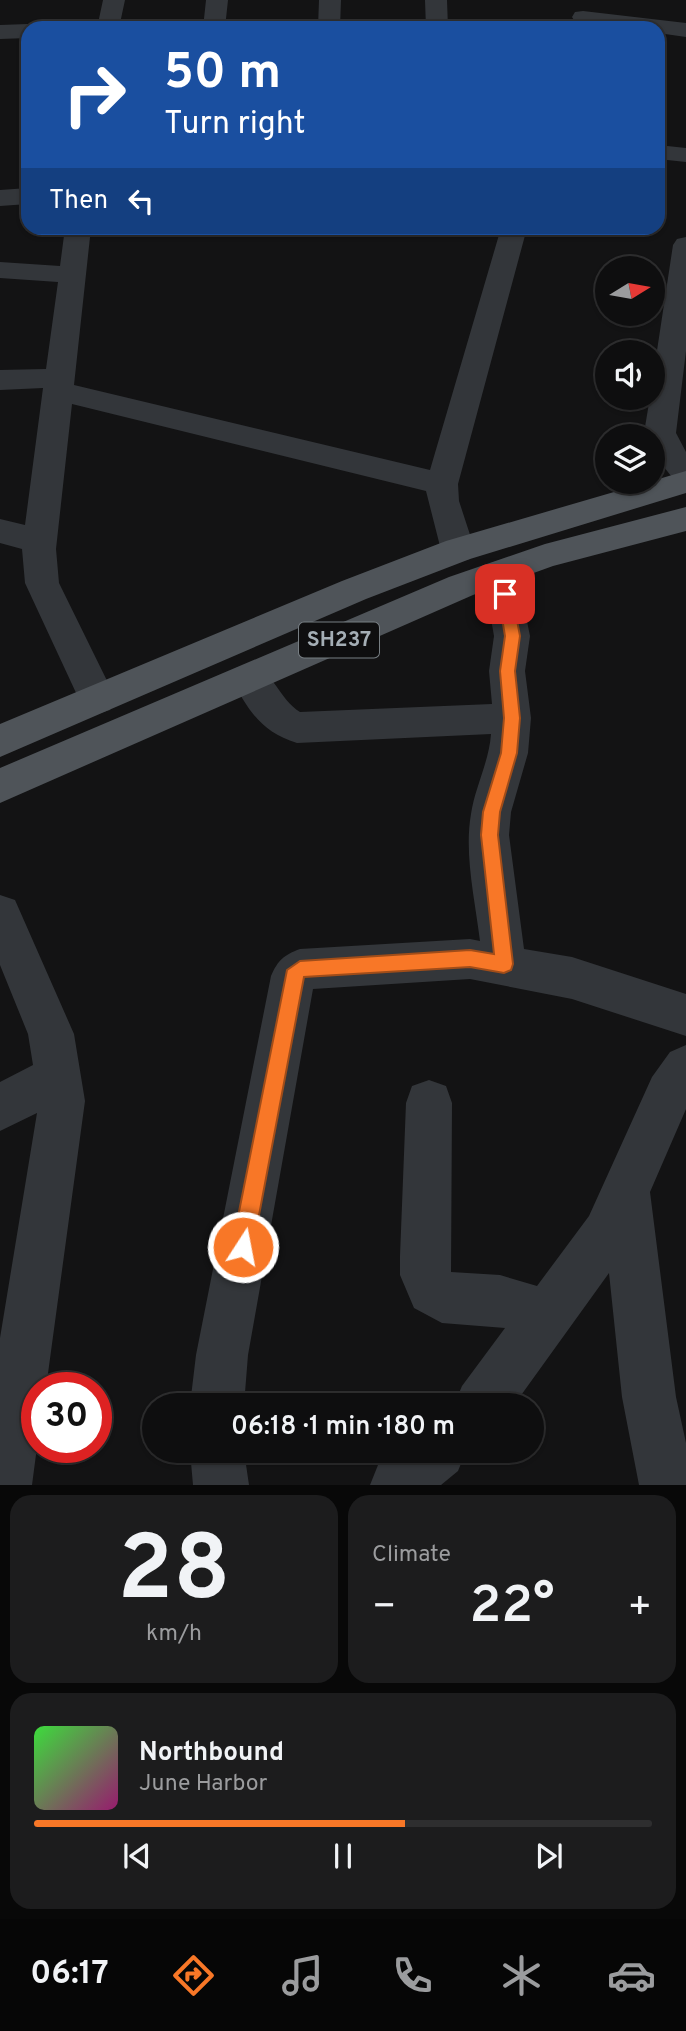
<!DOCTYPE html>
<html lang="en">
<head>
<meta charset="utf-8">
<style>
  :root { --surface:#0e0e0f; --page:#1c1c1d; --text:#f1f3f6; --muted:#9b9c9e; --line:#2e2e2f; --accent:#f87727 }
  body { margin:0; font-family:Overpass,sans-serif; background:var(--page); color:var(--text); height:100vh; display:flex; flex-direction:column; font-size:26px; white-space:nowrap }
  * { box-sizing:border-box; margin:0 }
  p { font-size:23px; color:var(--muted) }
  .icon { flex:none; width:38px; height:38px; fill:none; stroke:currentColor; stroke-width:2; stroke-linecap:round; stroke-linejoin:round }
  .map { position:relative; height:1485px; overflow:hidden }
  .drawer { display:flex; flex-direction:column; gap:10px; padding:10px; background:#080808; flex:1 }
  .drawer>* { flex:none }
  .top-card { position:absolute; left:21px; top:21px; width:644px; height:214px; border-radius:21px; box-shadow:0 2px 5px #0004,0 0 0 2px var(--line); background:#1a4fa0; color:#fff; overflow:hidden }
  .needle { width:46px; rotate:79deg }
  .tools { position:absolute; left:595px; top:256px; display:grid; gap:14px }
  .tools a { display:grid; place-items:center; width:70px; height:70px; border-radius:50%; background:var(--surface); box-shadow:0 2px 5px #0004,0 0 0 2px var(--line); font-size:35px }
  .speed { position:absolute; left:21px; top:1372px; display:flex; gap:14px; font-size:35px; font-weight:700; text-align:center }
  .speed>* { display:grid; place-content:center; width:91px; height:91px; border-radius:50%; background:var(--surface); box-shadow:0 2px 5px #0004,0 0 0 2px var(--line); line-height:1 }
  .speed .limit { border:10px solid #d22; background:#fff; color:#111 }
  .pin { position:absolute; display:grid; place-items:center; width:60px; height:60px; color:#fff; margin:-30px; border-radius:14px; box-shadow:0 4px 10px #0006 }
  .me { position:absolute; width:77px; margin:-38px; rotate:11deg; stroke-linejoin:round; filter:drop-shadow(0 0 5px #0008) }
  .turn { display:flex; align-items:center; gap:24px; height:147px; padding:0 28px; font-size:32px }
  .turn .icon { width:91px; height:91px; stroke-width:2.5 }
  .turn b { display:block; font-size:49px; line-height:60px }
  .then { display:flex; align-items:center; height:66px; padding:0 28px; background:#0003; gap:14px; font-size:26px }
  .big { font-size:52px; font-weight:600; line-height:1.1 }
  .drawer .widget { flex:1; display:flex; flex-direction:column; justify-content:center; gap:10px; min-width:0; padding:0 24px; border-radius:21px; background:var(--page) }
  .drawer .dial { align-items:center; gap:0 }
  .dial b { font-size:91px; line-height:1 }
  .song { display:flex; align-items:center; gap:21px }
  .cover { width:84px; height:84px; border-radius:10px; background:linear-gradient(135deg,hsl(120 70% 55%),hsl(320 70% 35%)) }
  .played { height:7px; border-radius:4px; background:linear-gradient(90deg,var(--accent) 60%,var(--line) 60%) }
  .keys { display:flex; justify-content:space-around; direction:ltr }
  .heat { display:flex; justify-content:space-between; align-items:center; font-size:38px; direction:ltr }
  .drawer .tiles { flex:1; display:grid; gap:10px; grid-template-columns:1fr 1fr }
  .widget:last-child { grid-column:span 2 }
  .trip { position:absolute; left:142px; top:1393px; width:402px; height:70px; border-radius:35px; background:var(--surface); box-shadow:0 2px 5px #0004,0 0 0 2px var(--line); font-weight:600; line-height:70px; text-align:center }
  .tabs { display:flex; height:112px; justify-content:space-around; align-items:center; background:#060606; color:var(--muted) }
  .tabs .icon { width:49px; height:49px }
  .tabs .on { color:var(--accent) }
  .tabs b { font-size:32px; color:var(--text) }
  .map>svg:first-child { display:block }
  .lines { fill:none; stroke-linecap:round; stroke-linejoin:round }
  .minor { fill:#33363a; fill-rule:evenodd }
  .primary { fill:#4f5459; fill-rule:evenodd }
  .route { fill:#f87727; stroke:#a14d19; stroke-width:2 }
  .labels { text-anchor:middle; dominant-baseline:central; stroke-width:7; stroke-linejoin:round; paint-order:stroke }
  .shield { fill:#0e0e0f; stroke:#777e83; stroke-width:2 }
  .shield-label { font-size:21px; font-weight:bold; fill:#a4aeb5 }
</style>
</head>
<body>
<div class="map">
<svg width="686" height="1485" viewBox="0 0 686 1485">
  <rect width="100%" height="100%" fill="#131314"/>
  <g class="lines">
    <path class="minor" d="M103,0H125L119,28H97Z
      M206,0H228L225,28H203Z
      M319,0H341L340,28H318Z
      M425,0H447L448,28H426Z
      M583,11L686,23V37L658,33V28H619L575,22L572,17L575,12Z
      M28,24L37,28H28V38L0,39V25Z
      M658,145L686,148V162L658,159Z
      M28,188V204L0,206V190Z
      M65,228H91L74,385L430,470L501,228H527L458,484L459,501L475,550L470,559L458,562L446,559L441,550L426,491L72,404L56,549L59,583L116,699L110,710L97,714L84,710L25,583L22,549L0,543V519L25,525L43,388L0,390V370L46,369L58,282L0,278V262L60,266Z
      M686,237V351L676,433L686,452V484L675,481L653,453V436H645L644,433L650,397H653V377L673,245L677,239Z
      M500,560L512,564L517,573L530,636L525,671L531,718L528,753L511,812L509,835L524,949L572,957L686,994V1036L572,999L470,979L313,989L248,1355L244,1405H190L196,1355L271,976C278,960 284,955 300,949L470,939L480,941C475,900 464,854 471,814C475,787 489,762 491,734L297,743C261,732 248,710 231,678L236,668C271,656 274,696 300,712L492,704L489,671L494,636L483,573L488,564Z
      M0,895L15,900L74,1034L85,1101L46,1388H37V1447L32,1485H0V1338L37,1113L0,1131V1082L33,1065L28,1034L0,965Z
      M686,1045V1109L650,1192L676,1397L686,1443V1485H639L622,1397L609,1273L514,1405H454L462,1386L505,1328L442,1323L414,1308L400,1275V1256L406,1103L412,1086L429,1080L446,1086L452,1103L451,1272L500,1275L537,1286L589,1216L652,1077L670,1052Z
      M190,1451H244L249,1485H193Z
      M395,1451H466L458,1471L441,1485H370L378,1465Z"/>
    <path class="primary" d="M686,471V493L470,559L366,599L0,757V724L342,581L446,541Z
      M686,507V531L553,566L473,595L0,803V768L449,577L545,544Z"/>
  </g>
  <path class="route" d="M505,589L512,594L520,636L515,671L520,718L517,753L500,812L498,835L513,964L511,970L504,973L470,967L304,977L253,1247L250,1254L243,1257L235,1254L232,1247L287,970L300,961L470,950L494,954L481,835L483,812L501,753L504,718L500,671L505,636L498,594Z"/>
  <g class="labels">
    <rect class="shield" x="299" y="622.5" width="80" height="35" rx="5"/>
    <g class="shield-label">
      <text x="339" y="640">SH237</text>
    </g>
  </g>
</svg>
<div class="tools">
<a><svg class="needle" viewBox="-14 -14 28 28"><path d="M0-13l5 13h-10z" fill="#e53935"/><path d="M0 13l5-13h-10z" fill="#9b9c9e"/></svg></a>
<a><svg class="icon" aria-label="sound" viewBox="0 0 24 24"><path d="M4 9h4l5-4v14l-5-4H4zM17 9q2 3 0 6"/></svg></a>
<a><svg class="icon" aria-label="layers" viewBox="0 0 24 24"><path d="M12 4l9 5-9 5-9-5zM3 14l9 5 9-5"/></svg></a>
</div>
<div class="speed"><div class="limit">30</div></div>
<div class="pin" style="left:505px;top:594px;background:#d93025"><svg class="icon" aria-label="arrive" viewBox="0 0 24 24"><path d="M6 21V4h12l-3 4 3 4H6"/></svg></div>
<svg class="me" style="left:243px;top:1247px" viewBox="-20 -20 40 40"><circle r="17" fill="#f87727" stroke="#fff" stroke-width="3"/><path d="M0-11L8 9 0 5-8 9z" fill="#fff"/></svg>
<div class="trip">06:18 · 1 min · 180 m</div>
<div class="top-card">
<div class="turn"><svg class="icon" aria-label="right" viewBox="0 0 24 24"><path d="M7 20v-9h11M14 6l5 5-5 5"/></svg><div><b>50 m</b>Turn right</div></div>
<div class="then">Then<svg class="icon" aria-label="left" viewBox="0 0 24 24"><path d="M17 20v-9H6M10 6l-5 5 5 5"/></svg></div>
</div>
</div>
<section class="drawer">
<div class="tiles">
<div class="widget dial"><b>28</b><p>km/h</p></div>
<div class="widget"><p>Climate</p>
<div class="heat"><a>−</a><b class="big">22°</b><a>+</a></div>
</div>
<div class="widget">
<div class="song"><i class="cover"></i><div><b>Northbound</b><p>June Harbor</p></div></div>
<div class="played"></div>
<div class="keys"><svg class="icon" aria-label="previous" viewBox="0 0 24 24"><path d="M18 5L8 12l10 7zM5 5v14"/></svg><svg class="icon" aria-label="pause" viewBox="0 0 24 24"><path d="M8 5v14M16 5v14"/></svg><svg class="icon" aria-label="next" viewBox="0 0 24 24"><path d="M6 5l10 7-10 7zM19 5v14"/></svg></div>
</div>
</div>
</section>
<nav class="tabs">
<b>06:17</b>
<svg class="icon on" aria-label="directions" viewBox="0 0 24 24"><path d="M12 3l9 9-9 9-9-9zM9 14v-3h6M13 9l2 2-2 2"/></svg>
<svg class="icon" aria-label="music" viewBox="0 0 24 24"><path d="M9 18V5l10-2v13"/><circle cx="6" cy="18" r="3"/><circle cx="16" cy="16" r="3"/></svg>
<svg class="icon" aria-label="phone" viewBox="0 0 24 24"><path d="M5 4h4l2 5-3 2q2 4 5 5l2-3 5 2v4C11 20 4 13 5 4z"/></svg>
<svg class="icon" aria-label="climate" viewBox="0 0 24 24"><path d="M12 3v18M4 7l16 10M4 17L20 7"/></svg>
<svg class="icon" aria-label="car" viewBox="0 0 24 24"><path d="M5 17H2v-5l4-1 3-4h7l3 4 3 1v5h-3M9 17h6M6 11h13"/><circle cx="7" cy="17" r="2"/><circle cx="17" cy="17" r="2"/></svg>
</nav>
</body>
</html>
